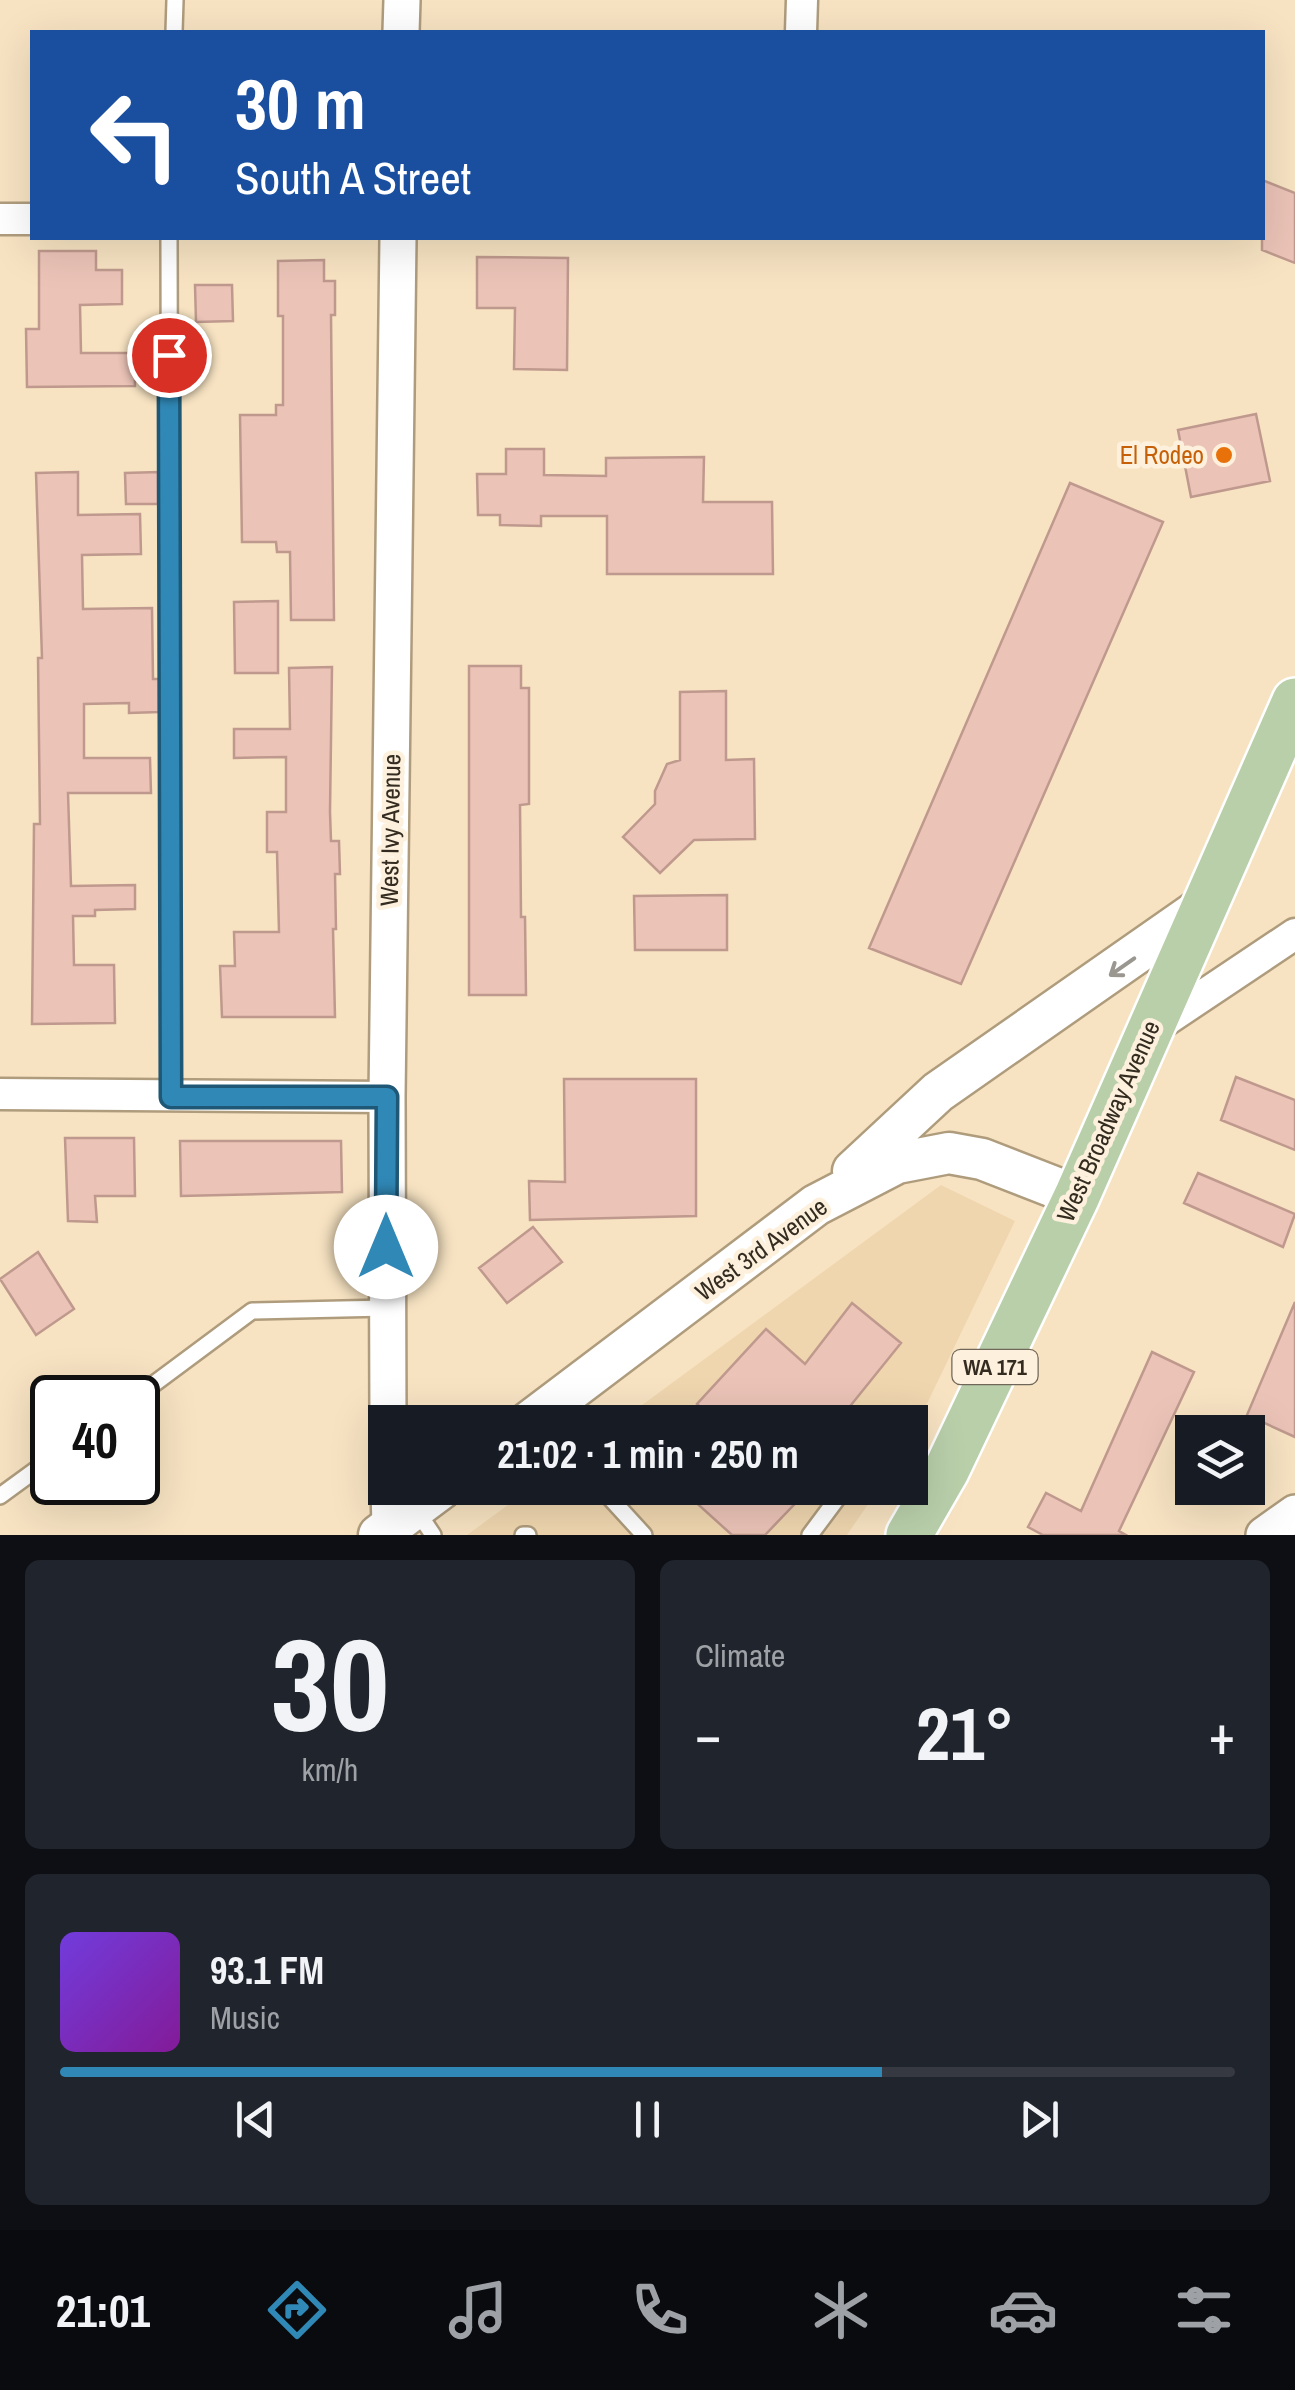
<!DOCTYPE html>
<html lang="en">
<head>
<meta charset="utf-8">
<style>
  :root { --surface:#171b24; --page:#20242c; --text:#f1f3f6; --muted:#9ea1a6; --line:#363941; --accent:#3088b6 }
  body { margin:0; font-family:"Archivo Narrow",sans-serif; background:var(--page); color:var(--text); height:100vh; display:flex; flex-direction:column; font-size:38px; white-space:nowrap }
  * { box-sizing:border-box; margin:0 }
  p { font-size:32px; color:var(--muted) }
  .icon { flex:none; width:55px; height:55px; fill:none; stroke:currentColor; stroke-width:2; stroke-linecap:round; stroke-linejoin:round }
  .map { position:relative; height:1535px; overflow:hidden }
  .drawer { display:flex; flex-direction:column; gap:25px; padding:25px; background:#0d0f14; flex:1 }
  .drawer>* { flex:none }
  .banner { position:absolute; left:30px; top:30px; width:1235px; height:210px; border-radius:0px; box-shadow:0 10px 40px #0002; background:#1a4fa0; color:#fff; overflow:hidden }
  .tools { position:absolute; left:1175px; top:1415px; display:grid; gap:20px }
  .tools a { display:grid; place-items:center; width:90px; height:90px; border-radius:0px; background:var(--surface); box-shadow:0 10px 40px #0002; font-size:50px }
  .speed { position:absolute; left:30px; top:1375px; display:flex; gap:20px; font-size:50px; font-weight:700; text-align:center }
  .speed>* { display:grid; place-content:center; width:130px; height:130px; border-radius:50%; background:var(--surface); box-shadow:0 10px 40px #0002; line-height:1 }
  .speed .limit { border:5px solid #111; border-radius:15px; background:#fff; color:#111 }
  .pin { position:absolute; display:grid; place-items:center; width:85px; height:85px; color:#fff; margin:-42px; border:5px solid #fff; border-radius:50%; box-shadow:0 2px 10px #0007 }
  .me { position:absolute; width:110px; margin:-55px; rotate:0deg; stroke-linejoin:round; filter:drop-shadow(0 0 8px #0008) }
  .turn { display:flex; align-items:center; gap:35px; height:210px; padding:0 40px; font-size:45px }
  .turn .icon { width:130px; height:130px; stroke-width:2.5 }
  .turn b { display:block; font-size:70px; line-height:85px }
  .big { font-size:75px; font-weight:700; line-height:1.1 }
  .drawer .widget { flex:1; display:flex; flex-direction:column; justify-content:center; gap:15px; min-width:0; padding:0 35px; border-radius:15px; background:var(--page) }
  .drawer .dial { align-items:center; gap:0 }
  .dial b { font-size:130px; line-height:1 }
  .song { display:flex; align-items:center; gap:30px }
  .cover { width:120px; height:120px; border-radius:15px; background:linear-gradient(135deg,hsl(260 70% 55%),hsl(290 70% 35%)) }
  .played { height:10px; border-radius:5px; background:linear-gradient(90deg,var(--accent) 70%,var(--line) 70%) }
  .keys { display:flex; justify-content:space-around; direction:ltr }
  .heat { display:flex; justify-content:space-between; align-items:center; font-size:55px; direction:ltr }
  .drawer .tiles { flex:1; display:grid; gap:25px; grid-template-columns:1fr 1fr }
  .widget:last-child { grid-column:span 2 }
  .trip { position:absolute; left:368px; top:1405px; width:560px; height:100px; border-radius:0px; background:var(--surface); box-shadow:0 10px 40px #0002; font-weight:700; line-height:100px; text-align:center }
  .tab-bar { display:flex; height:160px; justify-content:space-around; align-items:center; background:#090b0e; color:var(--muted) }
  .tab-bar .icon { width:70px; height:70px }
  .tab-bar .current { color:var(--accent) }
  .tab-bar b { font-size:45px; color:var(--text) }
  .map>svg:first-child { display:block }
  .built { fill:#efd6af }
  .building { fill:#ebc3b7; stroke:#bf998d; stroke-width:2.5 }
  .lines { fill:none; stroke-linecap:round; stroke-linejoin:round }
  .service-casing { stroke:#af9c7d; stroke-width:20 }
  .minor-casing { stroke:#af9c7d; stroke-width:35 }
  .tertiary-casing { stroke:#af9c7d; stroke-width:40 }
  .secondary-casing { stroke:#af9c7d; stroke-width:45 }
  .primary-casing { stroke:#fff; stroke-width:50 }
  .service { stroke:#fff; stroke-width:15 }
  .minor { stroke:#fff; stroke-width:30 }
  .tertiary { stroke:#fff; stroke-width:35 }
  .secondary { stroke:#fff; stroke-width:40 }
  .primary { stroke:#b9cfaa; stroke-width:45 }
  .oneway { stroke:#9a9690 }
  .route-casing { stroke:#1f5876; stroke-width:25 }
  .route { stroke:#3088b6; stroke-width:18 }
  .food-dot { fill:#e8710a; stroke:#fdf1dd; stroke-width:4 }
  .labels { text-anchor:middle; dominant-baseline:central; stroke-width:9; stroke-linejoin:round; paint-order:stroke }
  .shield { fill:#fdf1dd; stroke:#706759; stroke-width:2.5 }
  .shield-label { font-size:22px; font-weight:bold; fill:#342c20 }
  .food-label { font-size:25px; fill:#c56008; stroke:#fdf1dd; text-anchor:end }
  .street-label { font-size:25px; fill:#342c20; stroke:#fdf1dd }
</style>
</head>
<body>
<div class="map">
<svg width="1295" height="1535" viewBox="0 0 1295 1535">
  <rect width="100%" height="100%" fill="#f7e3c2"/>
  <path class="built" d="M941,1185L1015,1221L910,1439V1422H619Z
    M531,1488H879L847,1535H467Z"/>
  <path class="building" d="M1262,180L1295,193V263L1262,250Z
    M39,251H96V270H122V304L80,305L81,353H134L135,386L27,387L26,329H39Z
    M477,257L568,258L567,370L514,369L515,308H477Z
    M324,260V281H335V315H331L334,620H291L290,552H277L276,542H242L240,415H276V405H283V316H278V261Z
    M195,285H232L233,321L196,322Z
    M1256,414L1270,481L1191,497L1178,430Z
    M506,449H544V475L606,476V458L704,457L703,502H772L773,574H607V516H541V526L500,525V515H478L477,474H506Z
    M78,472V515L140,514L141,554L82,555L83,609L152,608L153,679H159V712L129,713V703L84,704V758H150L151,793H68L71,886L135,885V909L95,910V916H73L74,965H114L115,1023L32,1024L34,824H40L38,658H42L36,473Z
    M158,472V504H126L125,473Z
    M1070,483L1163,522L961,984L869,948Z
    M278,601V673H235L234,602Z
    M469,666H521V688H529V804L520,805L521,917H525L526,995H469Z
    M332,667L330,812L331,841H339L340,874H335L336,929H333L335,1017H222L220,966H235L234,932H279L277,852H267V812H286V757L234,758V729H290L289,668Z
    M726,691V760L754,759L755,839L694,840L660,873L623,837L655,804V791L667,764L680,760V692Z
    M727,895V950H635L634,896Z
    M1236,1077L1295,1100V1150L1221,1120Z
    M564,1079H696V1216L530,1220L529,1181L565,1182Z
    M65,1138H134L135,1196H95L97,1222L68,1221Z
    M180,1141H341L342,1192L181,1196Z
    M1198,1173L1295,1214L1283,1247L1184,1203Z
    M533,1227L562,1262L507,1303L479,1268Z
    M38,1252L74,1309L36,1335L0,1279Z
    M1295,1302V1437L1247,1415Z
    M852,1303L901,1343L851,1405L871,1422H717L697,1404L766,1329L805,1364Z
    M1152,1352L1194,1372L1119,1531L1126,1535H1043L1028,1527L1046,1493L1081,1511Z
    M680,1488H810L765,1535H732Z"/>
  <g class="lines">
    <defs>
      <path id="service" d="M174,32L175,0
        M169,238L171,1097
        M135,1398L252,1311L386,1308
        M601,1488L644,1535
        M0,1496L52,1458
        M415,1508L433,1535
        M523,1535H528
        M810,1535L845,1488"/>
      <path id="minor" d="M801,32L802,0
        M0,219H32
        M1153,1029L1295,934
        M0,1094L387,1097"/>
      <path id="tertiary" d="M401,32L402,0
        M388,1422L387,1097L398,238
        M389,1488L390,1527
        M1264,1535L1295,1513"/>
      <path id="secondary" d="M853,1171L938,1092L1200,909
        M529,1422L816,1205L897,1163L949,1153L982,1159L1077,1196
        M379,1535L442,1488"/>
      <path id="primary" d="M909,1535L946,1471L1077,1196L1295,701"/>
    </defs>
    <use href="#service" class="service-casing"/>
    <use href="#minor" class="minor-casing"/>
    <use href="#tertiary" class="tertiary-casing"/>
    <use href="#secondary" class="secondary-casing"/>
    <use href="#primary" class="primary-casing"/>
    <use href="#service" class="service"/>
    <use href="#minor" class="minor"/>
    <use href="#tertiary" class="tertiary"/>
    <use href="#secondary" class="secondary"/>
    <use href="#primary" class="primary"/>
  </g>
  <defs><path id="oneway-shaft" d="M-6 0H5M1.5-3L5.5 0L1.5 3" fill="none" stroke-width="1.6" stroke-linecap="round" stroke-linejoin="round" transform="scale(2.5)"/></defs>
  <use class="oneway" href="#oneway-shaft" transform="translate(1122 967) rotate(145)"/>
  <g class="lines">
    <defs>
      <path id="route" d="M169,355L171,1097H387L386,1247"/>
    </defs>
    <use href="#route" class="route-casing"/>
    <use href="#route" class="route"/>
  </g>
  <circle class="food-dot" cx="1224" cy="455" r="10"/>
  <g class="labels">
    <rect class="shield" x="952.5" y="1350" width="85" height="34" rx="8"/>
    <g class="shield-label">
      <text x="995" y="1367">WA 171</text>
    </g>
    <g class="food-label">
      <text x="1204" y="455">El Rodeo</text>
    </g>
    <g class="street-label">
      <text transform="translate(390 830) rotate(-89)">West Ivy Avenue</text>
      <text transform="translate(1108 1121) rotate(-66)">West Broadway Avenue</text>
      <text transform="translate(761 1249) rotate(-36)">West 3rd Avenue</text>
    </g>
  </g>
</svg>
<div class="tools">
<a><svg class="icon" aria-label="layers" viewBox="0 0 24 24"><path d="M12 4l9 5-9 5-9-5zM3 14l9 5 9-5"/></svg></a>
</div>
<div class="speed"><div class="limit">40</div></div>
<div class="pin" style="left:169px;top:355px;background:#d93025"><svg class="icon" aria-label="arrive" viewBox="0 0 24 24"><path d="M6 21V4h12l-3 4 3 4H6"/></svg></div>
<svg class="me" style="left:386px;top:1247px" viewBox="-20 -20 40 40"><circle r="19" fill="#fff"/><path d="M0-13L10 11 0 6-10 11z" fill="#3088b6"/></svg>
<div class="trip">21:02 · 1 min · 250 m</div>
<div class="banner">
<div class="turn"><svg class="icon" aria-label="left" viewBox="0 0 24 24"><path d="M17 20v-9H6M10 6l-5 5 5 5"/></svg><div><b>30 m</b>South A Street</div></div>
</div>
</div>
<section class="drawer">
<div class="tiles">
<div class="widget dial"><b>30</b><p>km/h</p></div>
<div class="widget"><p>Climate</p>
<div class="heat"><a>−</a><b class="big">21°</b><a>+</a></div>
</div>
<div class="widget">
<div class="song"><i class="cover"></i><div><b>93.1 FM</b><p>Music</p></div></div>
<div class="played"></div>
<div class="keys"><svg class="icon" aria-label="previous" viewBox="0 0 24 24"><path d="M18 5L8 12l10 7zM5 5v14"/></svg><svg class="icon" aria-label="pause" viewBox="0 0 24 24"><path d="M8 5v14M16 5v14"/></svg><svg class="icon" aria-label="next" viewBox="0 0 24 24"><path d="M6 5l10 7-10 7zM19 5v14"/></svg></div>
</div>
</div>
</section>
<nav class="tab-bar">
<b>21:01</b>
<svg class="icon current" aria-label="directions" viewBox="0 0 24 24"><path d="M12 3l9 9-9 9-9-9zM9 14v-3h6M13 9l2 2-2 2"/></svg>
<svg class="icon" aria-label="music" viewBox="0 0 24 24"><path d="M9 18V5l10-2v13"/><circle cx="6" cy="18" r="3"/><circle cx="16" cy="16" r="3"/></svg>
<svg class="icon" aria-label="phone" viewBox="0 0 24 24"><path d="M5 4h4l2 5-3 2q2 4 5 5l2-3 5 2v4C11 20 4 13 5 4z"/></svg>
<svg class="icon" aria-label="climate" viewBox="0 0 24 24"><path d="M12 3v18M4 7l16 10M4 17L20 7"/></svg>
<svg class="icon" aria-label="car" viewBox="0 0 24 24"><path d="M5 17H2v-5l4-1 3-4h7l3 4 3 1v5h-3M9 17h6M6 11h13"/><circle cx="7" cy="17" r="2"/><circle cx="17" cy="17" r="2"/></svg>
<svg class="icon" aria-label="filters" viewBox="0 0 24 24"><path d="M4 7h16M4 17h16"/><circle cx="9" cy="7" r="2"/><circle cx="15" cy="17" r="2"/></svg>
</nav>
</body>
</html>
